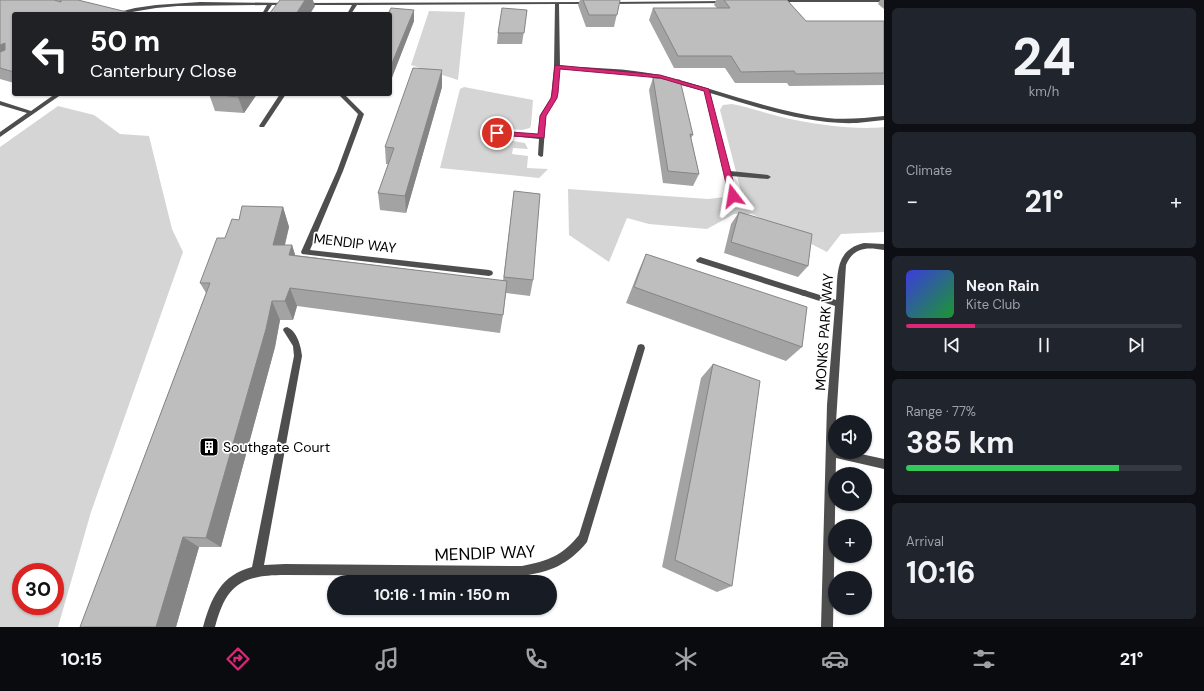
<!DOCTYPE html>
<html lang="en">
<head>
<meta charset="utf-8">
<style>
  :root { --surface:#171b24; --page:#20242c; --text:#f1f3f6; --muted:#9ea1a6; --line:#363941; --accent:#db2777 }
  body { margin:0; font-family:"DM Sans",sans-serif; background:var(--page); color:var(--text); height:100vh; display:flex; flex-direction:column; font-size:15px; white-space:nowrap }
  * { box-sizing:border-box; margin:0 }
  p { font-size:13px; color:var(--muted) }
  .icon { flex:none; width:22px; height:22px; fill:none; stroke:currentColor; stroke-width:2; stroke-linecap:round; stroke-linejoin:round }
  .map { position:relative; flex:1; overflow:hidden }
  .sheet { display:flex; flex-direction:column; gap:8px; padding:8px; background:#0d0f14; width:320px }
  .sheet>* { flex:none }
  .top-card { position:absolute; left:12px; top:12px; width:380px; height:84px; border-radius:4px; box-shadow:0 1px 3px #0004; background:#202124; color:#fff; overflow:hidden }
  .buttons { position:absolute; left:828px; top:415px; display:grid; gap:8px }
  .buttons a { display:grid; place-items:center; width:44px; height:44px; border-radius:50%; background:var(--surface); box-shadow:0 1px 3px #0004; font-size:20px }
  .speed { position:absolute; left:12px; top:563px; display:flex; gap:8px; font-size:20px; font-weight:700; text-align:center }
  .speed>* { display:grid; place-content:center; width:52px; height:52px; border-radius:50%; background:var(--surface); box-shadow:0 1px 3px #0004; line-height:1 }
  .speed .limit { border:6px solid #d22; background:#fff; color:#111 }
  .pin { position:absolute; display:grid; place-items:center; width:34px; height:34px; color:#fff; margin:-17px; border:2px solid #fff; border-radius:50%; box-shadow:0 1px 4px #0007 }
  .me { position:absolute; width:44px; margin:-22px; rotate:346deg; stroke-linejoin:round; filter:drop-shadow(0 0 3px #0008) }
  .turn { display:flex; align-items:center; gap:14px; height:84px; padding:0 12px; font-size:18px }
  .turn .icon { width:52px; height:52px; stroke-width:2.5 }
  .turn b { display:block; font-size:28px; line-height:34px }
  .big { font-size:30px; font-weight:700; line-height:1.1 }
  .sheet .card { flex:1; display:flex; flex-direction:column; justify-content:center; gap:6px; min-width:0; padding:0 14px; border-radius:6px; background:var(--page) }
  .sheet .dial { align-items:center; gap:0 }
  .dial b { font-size:52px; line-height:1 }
  .song { display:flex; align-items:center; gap:12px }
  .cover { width:48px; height:48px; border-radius:6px; background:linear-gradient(135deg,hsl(240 70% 55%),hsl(130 70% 35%)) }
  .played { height:4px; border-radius:2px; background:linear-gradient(90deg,var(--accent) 25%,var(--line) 25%) }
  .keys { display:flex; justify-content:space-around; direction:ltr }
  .heat { display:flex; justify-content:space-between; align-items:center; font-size:22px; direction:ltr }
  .charge { height:6px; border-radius:3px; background:linear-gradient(90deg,#34c759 77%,var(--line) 0) }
  .trip { position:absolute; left:327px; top:575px; width:230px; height:40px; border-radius:20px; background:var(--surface); box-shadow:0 1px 3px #0004; font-weight:700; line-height:40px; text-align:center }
  .tabs { display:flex; height:64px; justify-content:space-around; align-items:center; background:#090b0e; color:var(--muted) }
  .tabs .icon { width:28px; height:28px }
  .tabs .active { color:var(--accent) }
  .tabs b { font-size:18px; color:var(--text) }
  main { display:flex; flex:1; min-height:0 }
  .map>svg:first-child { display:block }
  .green { fill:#d5d5d5; fill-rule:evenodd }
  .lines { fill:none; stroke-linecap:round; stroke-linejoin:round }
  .lane { fill:#4e4e4e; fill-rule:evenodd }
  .street { fill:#4e4e4e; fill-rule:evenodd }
  .wall { fill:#a3a3a3 }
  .shaded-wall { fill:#858585 }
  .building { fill:#bebebe; stroke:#858585 }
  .route { fill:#db2777; stroke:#8e194d }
  .labels { text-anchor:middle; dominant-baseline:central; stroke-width:3.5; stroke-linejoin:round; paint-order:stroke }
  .street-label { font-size:14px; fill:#000; stroke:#fff }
  .poi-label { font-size:14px; fill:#000; stroke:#fff; text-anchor:start }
  .near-street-label { font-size:17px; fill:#000; stroke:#fff }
</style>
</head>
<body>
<main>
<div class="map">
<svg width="884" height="627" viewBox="0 0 884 627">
  <rect width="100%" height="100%" fill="#fff"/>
  <path class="green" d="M429,11L465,12L458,80L411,65Z
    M464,87L533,100L531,125L530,128L522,130L495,128L494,138L525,143L528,149L513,148L512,154L528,156L527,168L548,169L539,178L440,168L460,89Z
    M732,104C753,108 773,116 795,120C821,125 857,130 884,127V232L841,234L827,252L752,214H734L707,229L649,224L627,218L609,262L569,235L568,189L708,199L742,195L720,110L723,105Z
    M58,106L94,115L120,134L149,136L172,229L183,252L91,512L58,627H0V147ZM21,572H55V606H21Z"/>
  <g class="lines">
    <path class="lane" d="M55,94H62L0,137V132L27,113L0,105V101L31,111Z
      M700,257L807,291L808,293L804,296L697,262L696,260Z"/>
    <path class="street" d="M776,0H884V2H777L775,1Z
      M725,1L727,2V3L609,4L607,3L609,2Z
      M200,2L287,3L289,4L287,5H272L266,14H262L267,5L178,6L156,8L120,14H111L135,8L156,5Z
      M589,2H591V4H559L560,66C593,68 626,68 659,75C715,88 769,111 827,118C846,120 865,118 884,116V120C875,121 866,122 857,123C807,125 757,107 710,93L730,171L768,175L771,177L768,179L731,176L736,196L733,198L730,196L704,91L647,76L622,73L559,69L557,98L546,115L543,156L541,157L538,155L539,139L495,134V132L497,131L539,135L540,115L551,98L554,67L555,4L357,5L351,14H347L352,5H305L303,4L305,3Z
      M280,94H286L264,127H260L259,126Z
      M338,94H344L364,114L343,171L310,250L489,270L492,271L493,273L492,275L489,276L302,254L301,252L337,171L358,114Z
      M864,243L884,244V250C866,247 854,247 846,265L836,422H835V452H852L884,459V469L836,458L833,627H821L827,405L835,306L801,295L800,293L804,290L836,300C838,275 834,250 864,243Z
      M287,327C297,331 301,346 302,356L264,565L285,564L522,566C548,561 562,556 579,535L637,348L638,345L641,344L644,345L645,348L587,542C568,565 550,572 522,576L285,575C241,575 226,585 215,627H203C211,598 221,575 252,567L294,356L293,346L283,330L284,328Z"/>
  </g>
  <path class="wall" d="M0,0H78L127,12L128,14H14V83L0,79Z
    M580,0H620L614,27H586L578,5Z
    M716,0H787L806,21H884V85L789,86L787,83H735L725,68H674L649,20L653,8H717L714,5Z
    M880,0H884V9L878,4Z
    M527,10L522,44H497L498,33Z
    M390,14L414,21L391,80H390Z
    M653,78L693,135L691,138L699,174L693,186L663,183L649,90Z
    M442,87L406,213L380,210L378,193L388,164H386L385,147Z
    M209,94H257L244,113L215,111Z
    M514,191L533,280L530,296L506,293L503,315L500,333L297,306L293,320H280L275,347L221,547H199L176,627H80L206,293L200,283L225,238L283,207L289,227L285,245H292L295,255L503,281Z
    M739,212L808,266L798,277L724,253L731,224Z
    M646,254L802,347L786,361L626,303L639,270Z
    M713,364L732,586L717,592L662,567L701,378Z"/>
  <path class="shaded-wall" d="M305,0H313L315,6L310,14H296Z
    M414,10V21L391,80L390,68Z
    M5,43L14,56L0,63V45Z
    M442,70V87L406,213L405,196Z
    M240,94H257L244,113L238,97Z
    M283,207L289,227L280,264L273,245Z
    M292,245L298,264L289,255Z
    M290,288L297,306L293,320L285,301Z
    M272,301L280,320L275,347L221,547L206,538Z
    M183,537L199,547L176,627H156Z"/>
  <path class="building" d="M0,0H54L61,2V0H78L127,12L123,14H14V72L0,68V52L5,50V43L0,45Z
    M280,0H305L296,14H269Z
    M583,0H620L617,15H589Z
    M724,0H787L806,21H884V73L796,74L794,71L741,72L731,56H678L653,8H730Z
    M391,8L414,10L390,68V14H388Z
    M502,8L527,10L524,33H498Z
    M413,68L442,70L405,196L378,193L394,148L385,147Z
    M653,78L680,80L693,135L690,134L699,174L668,171Z
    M212,94H240L238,97Z
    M514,191L540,194L533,280L504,277Z
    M242,206L283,207L273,245H292L289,255L507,281L503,315L290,288L285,301H272L266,329L206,538L183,537L156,627H80L210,283H200L217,238H225L232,219L239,220Z
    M739,212L812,234L808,266L731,242Z
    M646,254L807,307L802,347L634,287Z
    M713,364L760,381L732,586L675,560Z"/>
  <path class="route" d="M555,65L660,75L709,89L737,196L736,198H730L729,196L704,91L660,78L560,69L558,93L557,98L546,116L544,138L495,135V132L497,131L538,134L540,116L551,98L552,93Z"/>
  <defs>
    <symbol id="building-square" viewBox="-11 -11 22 22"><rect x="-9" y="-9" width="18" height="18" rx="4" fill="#000" stroke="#fff"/><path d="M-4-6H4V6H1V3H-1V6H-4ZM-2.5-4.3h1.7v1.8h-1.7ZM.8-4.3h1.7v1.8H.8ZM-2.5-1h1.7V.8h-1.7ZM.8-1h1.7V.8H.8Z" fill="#fff"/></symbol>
  </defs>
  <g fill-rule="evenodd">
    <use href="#building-square" x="198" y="436" width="22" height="22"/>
  </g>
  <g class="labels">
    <g class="street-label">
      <text transform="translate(355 243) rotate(7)">MENDIP WAY</text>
      <text transform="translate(824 332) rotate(-86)">MONKS PARK WAY</text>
    </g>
    <g class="poi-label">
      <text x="223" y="447">Southgate Court</text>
    </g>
    <g class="near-street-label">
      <text transform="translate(485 553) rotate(-2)">MENDIP WAY</text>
    </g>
  </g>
</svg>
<div class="buttons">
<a><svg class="icon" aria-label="sound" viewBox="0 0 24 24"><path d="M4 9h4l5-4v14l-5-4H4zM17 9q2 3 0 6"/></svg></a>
<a><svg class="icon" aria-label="search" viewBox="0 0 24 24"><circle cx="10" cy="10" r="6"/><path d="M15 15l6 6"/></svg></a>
<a>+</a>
<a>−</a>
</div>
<div class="speed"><div class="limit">30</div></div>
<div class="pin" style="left:497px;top:133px;background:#d93025"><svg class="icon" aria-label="arrive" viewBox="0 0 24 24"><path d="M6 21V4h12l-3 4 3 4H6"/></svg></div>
<svg class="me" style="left:733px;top:196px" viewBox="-20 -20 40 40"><path d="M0-17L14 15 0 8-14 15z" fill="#db2777" stroke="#fff" stroke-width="4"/></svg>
<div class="trip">10:16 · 1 min · 150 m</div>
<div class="top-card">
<div class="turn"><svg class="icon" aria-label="left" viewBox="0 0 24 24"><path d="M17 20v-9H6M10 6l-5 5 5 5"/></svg><div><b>50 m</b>Canterbury Close</div></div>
</div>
</div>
<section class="sheet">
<div class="card dial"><b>24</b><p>km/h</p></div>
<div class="card"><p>Climate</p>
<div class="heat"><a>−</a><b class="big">21°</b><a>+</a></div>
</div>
<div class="card">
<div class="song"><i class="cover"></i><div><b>Neon Rain</b><p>Kite Club</p></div></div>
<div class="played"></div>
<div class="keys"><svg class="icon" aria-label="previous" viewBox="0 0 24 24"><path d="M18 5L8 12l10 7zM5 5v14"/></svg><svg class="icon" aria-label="pause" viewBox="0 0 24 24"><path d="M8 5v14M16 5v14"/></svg><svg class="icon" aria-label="next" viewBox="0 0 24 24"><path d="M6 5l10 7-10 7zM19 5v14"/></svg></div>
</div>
<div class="card"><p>Range · 77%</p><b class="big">385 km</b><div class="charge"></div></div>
<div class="card"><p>Arrival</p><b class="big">10:16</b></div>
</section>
</main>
<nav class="tabs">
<b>10:15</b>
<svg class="icon active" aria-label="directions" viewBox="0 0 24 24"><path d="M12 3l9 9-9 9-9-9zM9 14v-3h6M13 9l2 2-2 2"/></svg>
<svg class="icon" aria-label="music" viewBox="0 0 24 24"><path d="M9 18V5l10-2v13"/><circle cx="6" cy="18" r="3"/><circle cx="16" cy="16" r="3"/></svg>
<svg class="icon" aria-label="phone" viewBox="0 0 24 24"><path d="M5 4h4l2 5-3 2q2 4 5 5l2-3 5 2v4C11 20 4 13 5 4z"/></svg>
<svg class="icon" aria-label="climate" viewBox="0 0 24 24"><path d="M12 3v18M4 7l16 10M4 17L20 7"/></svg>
<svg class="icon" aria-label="car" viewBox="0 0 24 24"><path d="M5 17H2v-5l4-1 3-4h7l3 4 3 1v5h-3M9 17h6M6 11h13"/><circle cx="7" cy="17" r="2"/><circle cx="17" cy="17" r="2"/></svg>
<svg class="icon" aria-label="filters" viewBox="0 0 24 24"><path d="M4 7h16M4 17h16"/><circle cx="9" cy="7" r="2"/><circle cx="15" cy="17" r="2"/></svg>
<b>21°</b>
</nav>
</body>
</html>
